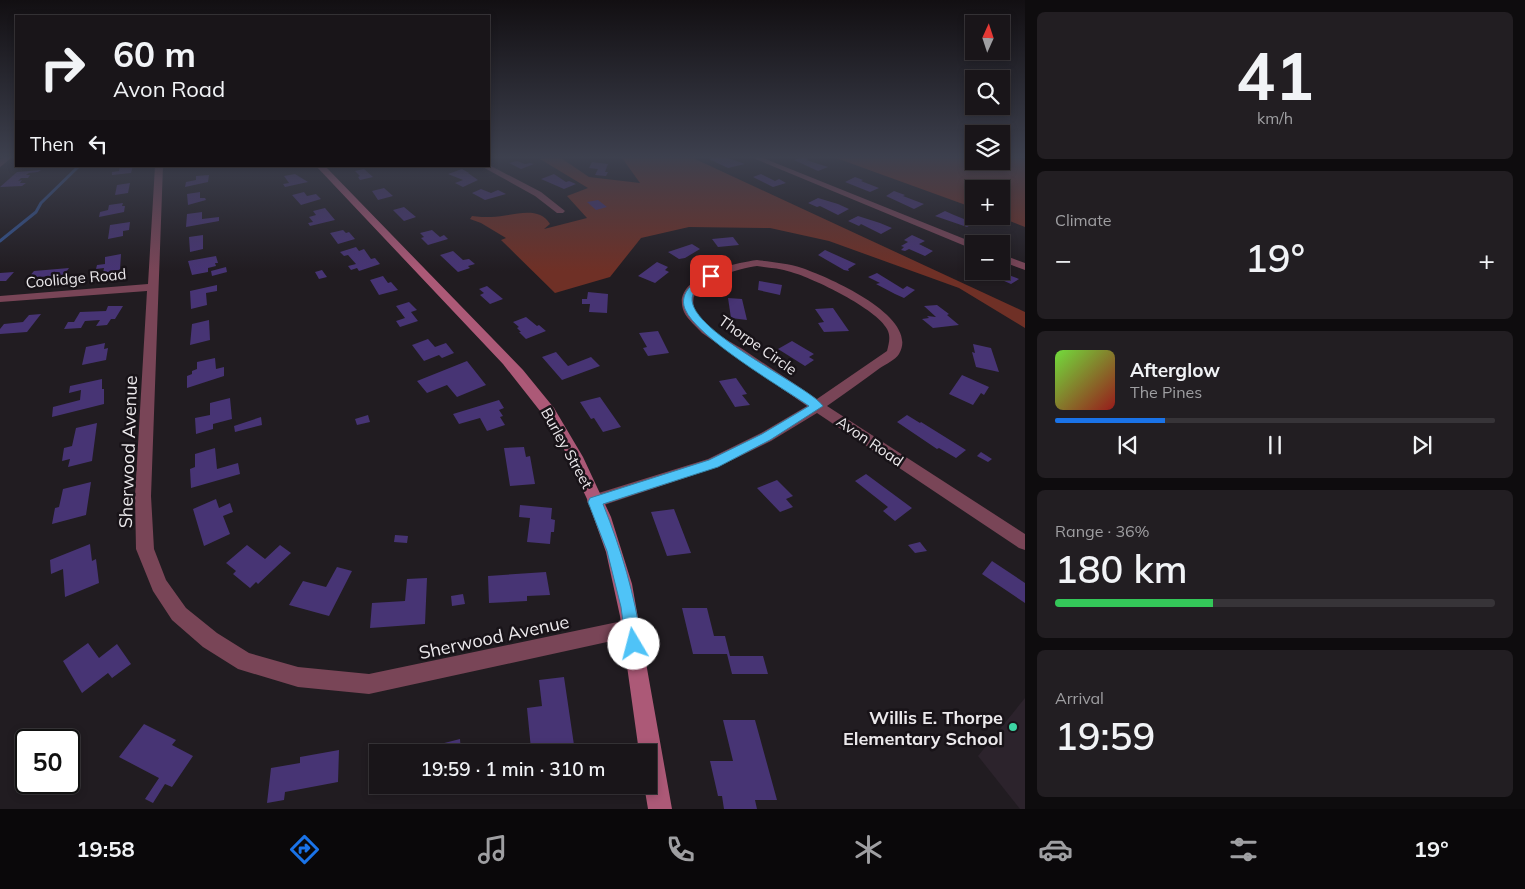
<!DOCTYPE html>
<html lang="en">
<head>
<meta charset="utf-8">
<style>
  :root { --surface:#191519; --page:#221e22; --text:#f1f3f6; --muted:#9f9fa2; --line:#373438; --accent:#1a73e8 }
  body { margin:0; font-family:Mulish,sans-serif; background:var(--page); color:var(--text); height:100vh; display:flex; flex-direction:column; font-size:19px; white-space:nowrap }
  * { box-sizing:border-box; margin:0 }
  p { font-size:16px; color:var(--muted) }
  .icon { flex:none; width:28px; height:28px; fill:none; stroke:currentColor; stroke-width:2; stroke-linecap:round; stroke-linejoin:round }
  .map { position:relative; flex:1; overflow:hidden }
  .drawer { display:flex; flex-direction:column; gap:12px; padding:12px; background:#0e0c0e; width:500px }
  .drawer>* { flex:none }
  .guide { position:absolute; left:15px; top:15px; width:475px; height:152px; border-radius:0px; box-shadow:0 2px 8px #0003,0 0 0 1px var(--line); background:#191519; color:var(--text); overflow:hidden }
  .needle { width:32px; rotate:3deg }
  .controls { position:absolute; left:965px; top:15px; display:grid; gap:10px }
  .controls a { display:grid; place-items:center; width:45px; height:45px; border-radius:0px; background:var(--surface); box-shadow:0 2px 8px #0003,0 0 0 1px var(--line); font-size:25px }
  .speed { position:absolute; left:15px; top:729px; display:flex; gap:10px; font-size:25px; font-weight:700; text-align:center }
  .speed>* { display:grid; place-content:center; width:65px; height:65px; border-radius:50%; background:var(--surface); box-shadow:0 2px 8px #0003,0 0 0 1px var(--line); line-height:1 }
  .speed .limit { border:2px solid #111; border-radius:8px; background:#fff; color:#111 }
  .pin { position:absolute; display:grid; place-items:center; width:42px; height:42px; color:#fff; margin:-21px; border-radius:10px; box-shadow:0 2px 8px #0006 }
  .me { position:absolute; width:55px; margin:-28px; rotate:352deg; stroke-linejoin:round; filter:drop-shadow(0 0 4px #0008) }
  .turn { display:flex; align-items:center; gap:18px; height:105px; padding:0 15px; font-size:22px }
  .turn .icon { width:65px; height:65px; stroke-width:2.5 }
  .turn b { display:block; font-size:35px; line-height:42px }
  .then { display:flex; align-items:center; height:48px; padding:0 15px; background:#0003; gap:10px; font-size:19px }
  .big { font-size:38px; font-weight:600; line-height:1.1 }
  .drawer .tile { flex:1; display:flex; flex-direction:column; justify-content:center; gap:8px; min-width:0; padding:0 18px; border-radius:8px; background:var(--page) }
  .drawer .dial { align-items:center; gap:0 }
  .dial b { font-size:65px; line-height:1 }
  .song { display:flex; align-items:center; gap:15px }
  .cover { width:60px; height:60px; border-radius:8px; background:linear-gradient(135deg,hsl(100 70% 55%),hsl(0 70% 35%)) }
  .played { height:5px; border-radius:2px; background:linear-gradient(90deg,var(--accent) 25%,var(--line) 25%) }
  .keys { display:flex; justify-content:space-around; direction:ltr }
  .heat { display:flex; justify-content:space-between; align-items:center; font-size:28px; direction:ltr }
  .charge { height:8px; border-radius:4px; background:linear-gradient(90deg,#34c759 36%,var(--line) 0) }
  .trip { position:absolute; left:369px; top:744px; width:288px; height:50px; border-radius:0px; background:var(--surface); box-shadow:0 2px 8px #0003,0 0 0 1px var(--line); font-weight:600; line-height:50px; text-align:center }
  .dock { display:flex; height:80px; justify-content:space-around; align-items:center; background:#0a080a; color:var(--muted) }
  .dock .icon { width:35px; height:35px }
  .dock .on { color:var(--accent) }
  .dock b { font-size:22px; color:var(--text) }
  main { display:flex; flex:1; min-height:0 }
  .map>svg:first-child { display:block }
  .built { fill:#2c232c }
  .green { fill:#6f3026 }
  .lines { fill:none; stroke-linecap:round; stroke-linejoin:round }
  .stream { stroke:#32518d; stroke-width:3 }
  .building { fill:#473474 }
  .minor { fill:#794557; fill-rule:evenodd }
  .secondary { fill:#ac5977; fill-rule:evenodd }
  .route { fill:#4fc3f7; stroke:#337fa1 }
  .poi-dot { fill:#3dd4a3; stroke:#181318; stroke-width:2 }
  .labels { text-anchor:middle; dominant-baseline:central; stroke-width:5; stroke-linejoin:round; paint-order:stroke }
  .street-label { font-size:15px; fill:#ece9ec; stroke:#181318 }
  .near-street-label { font-size:18px; fill:#ece9ec; stroke:#181318 }
  .near-poi-label { font-size:18px; font-weight:bold; fill:#ece9ec; stroke:#181318; text-anchor:end }
</style>
</head>
<body>
<main>
<div class="map">
<svg width="1025" height="809" viewBox="0 0 1025 809">
  <rect width="100%" height="100%" fill="#211c21"/>
  <path class="built" d="M1025,698V809H1020L978,756Z"/>
  <path class="green" d="M549,158H561L589,177L640,183L622,158H693L1025,312V328L959,288L829,241L770,228L689,227L641,238L610,277L555,293L501,240L506,238L481,223L470,219L472,216C478,217 485,217 491,217C510,217 538,204 550,224L544,229L587,218L567,196L588,188L540,159Z
    M836,158H974V161H1001V158H1016L1025,160V227L997,216H1001V189H974V208Z"/>
  <g class="lines">
    <path class="stream" d="M0,241L36,212L41,203L79,166"/>
  </g>
  <path class="building" d="M712,158H728L745,164L728,168L709,159Z
    M800,158H806L809,159L806,160L828,167L818,171L794,160Z
    M517,161L525,164L530,163L534,164L521,169L509,163Z
    M592,162L608,164L605,172H608L606,176L595,175L598,169L589,168Z
    M120,166H133L131,173L112,175V172L119,171Z
    M364,169L373,177L360,180L358,177L360,176L355,171Z
    M462,169L469,173H468L478,180L463,187L455,183L463,180L448,174Z
    M41,170L38,172L29,173L26,175H30L28,178H21L18,181L22,180L20,183H26L22,186L0,187L17,172Z
    M295,174L308,182L285,187L283,184L289,183L284,176Z
    M554,174L566,182L569,181L576,184L564,189L541,179Z
    M761,174L775,181L779,179L786,183L773,187L753,177Z
    M209,175L208,182L185,187L186,182L196,180V176Z
    M855,177L863,180L861,181L879,188L870,192L845,182Z
    M130,183L128,193L115,195L117,185Z
    M384,188L393,196L378,200L372,191Z
    M481,189L491,193L498,190L506,194L485,200L472,193Z
    M894,191L905,195L903,196L924,204L914,209L886,196Z
    M200,192V198H205L206,200L188,205L187,194Z
    M304,192L307,196L316,194L321,199L301,205L292,195Z
    M818,198L838,204L849,209L838,215L820,206L817,207L808,203Z
    M598,200L607,207L596,210L587,202Z
    M123,203L122,206H125L124,212L99,217L100,212L108,210L109,205Z
    M404,207L416,217L404,221L393,210Z
    M325,208L335,220L310,226L308,223L313,222L309,217L316,215L313,211Z
    M945,211L954,215L974,223L967,227L935,216Z
    M202,212V219L219,217V221L186,227L187,214Z
    M858,216L880,223L892,228L881,234L861,224L859,226L848,221Z
    M130,222L129,230L123,231V236L108,239L110,225Z
    M343,230L346,233L349,232L355,239L338,244L330,233Z
    M432,230L440,237L444,235L448,239L428,245L421,238L424,237L420,233Z
    M203,235V249L190,252L189,237Z
    M912,235L925,241L919,244L933,251L925,256L909,249L905,251L901,250L904,247L901,246L908,242L904,240Z
    M733,237L739,245L718,247L712,239Z
    M692,244L700,249L685,258L679,259L668,252Z
    M356,247L359,251L364,249L371,259L375,258L380,264L359,271L357,268L351,270L348,266L356,264L348,255L344,256L340,252Z
    M825,250L856,264L848,269L849,271L844,270L818,255Z
    M453,251L463,260L469,259L475,264L468,266L470,268L458,272L440,255Z
    M121,254L120,270L103,273L104,268L96,269L97,265L105,264V257Z
    M216,256L218,263H215L216,266L208,268V272L192,275L188,261Z
    M657,262L668,267L665,270L669,272L655,283L638,276Z
    M226,267L227,272L212,276L211,271Z
    M69,268L64,275L28,278L34,271Z
    M322,270L327,277L319,279L315,272Z
    M986,271H998L1019,279L1011,284L995,277L991,279L980,275Z
    M14,272L6,281H0V273Z
    M877,273L903,289L907,286L915,290L904,298L895,294L876,284L880,283L868,277Z
    M383,276L388,283L391,282L398,290L379,295L370,280Z
    M759,281L782,285L780,295L758,290Z
    M217,285V291L206,293L207,305L191,309L190,291Z
    M487,286L503,299L490,304L480,295L484,293L479,289Z
    M588,292L608,294L607,313L589,312L590,304H582V299H587Z
    M728,298L742,299L747,320L731,318Z
    M409,302L417,310L411,312L418,321L400,327L396,321L405,318L396,306Z
    M937,305L949,314L947,315L959,325L933,328L922,319L929,318L927,316L936,317L924,306Z
    M108,306H123L115,319H111L107,325L96,326L100,320L85,321L81,328L64,329L68,322H74L80,312L106,311Z
    M833,308L849,331L824,332L818,323L824,322L815,309Z
    M41,314L27,332L0,334V329L4,324L23,322L29,315Z
    M526,317L537,326L539,325L546,331L526,339L519,332H521L517,328L519,327L513,322Z
    M209,320L210,340L190,345L192,324Z
    M658,331L669,353L648,356L643,348L647,347L639,333Z
    M428,339L435,347L446,343L454,353L442,358L439,355L424,361L412,345Z
    M792,341L814,354L809,357L814,360L805,366L778,349Z
    M105,343L104,349L108,348L106,360L82,365L86,347Z
    M973,344L991,348L999,372L976,367L972,352L975,353Z
    M556,352L568,366L591,357L600,366L562,380L542,357Z
    M215,358L216,369L224,367V376L187,388V376L192,374V371L197,369V362Z
    M467,361L486,385L457,397L447,385L427,393L417,381Z
    M962,375L989,387L984,395L981,393L973,405L949,394Z
    M736,378L747,394L742,395L750,405L735,407L719,381Z
    M102,379V389H104V404L52,417L53,407L80,400L81,390L69,393L70,386Z
    M600,397L621,427L603,432L594,418L591,419L580,402Z
    M230,398L232,419L213,424V429L196,434L195,418L210,415V403Z
    M499,400L504,408L499,410L503,416L500,417L505,425L487,431L480,418L459,424L453,414Z
    M368,415L370,422L357,425L355,419Z
    M907,415L920,423L921,422L966,450L956,458L939,448L937,449L897,422Z
    M261,417L262,425L235,432L234,426Z
    M97,423L92,461L68,467L70,459L62,461L64,448L72,446L76,428Z
    M524,447L526,457L530,456L535,484L510,486L504,448Z
    M215,448L217,469L238,463L240,474L191,488L190,469L195,467V454Z
    M981,452L992,459L988,462L977,456Z
    M866,474L912,508L895,521L883,511L888,507L855,481Z
    M777,480L793,496L786,499L793,507L780,512L757,488Z
    M91,482L86,515L52,524L55,508L59,507L63,489Z
    M216,499L219,508L230,503L233,512L223,516L230,534L204,546L193,509Z
    M520,505L552,508L551,519L555,520L554,532H551L550,544L527,542L530,518L519,517Z
    M674,509L691,553L667,556L651,512Z
    M395,535L408,536L407,543L394,542Z
    M920,542L927,551L915,553L908,545Z
    M90,544L92,561L96,559L99,583L65,597L63,569L51,574L50,560Z
    M247,545L265,559L280,545L291,553L258,584L256,582L250,588L233,574L236,571L226,563Z
    M992,561L1025,583V603L982,574Z
    M337,567L352,571L329,616L289,605L303,581L326,587Z
    M546,572L550,595L527,596V601L489,603L488,576Z
    M427,578L425,624L370,628L372,603L405,601L407,579Z
    M463,594L465,604L452,606L451,596Z
    M682,608H707L714,636H725L730,656H763L768,674H732L727,654H693Z
    M88,643L99,658L117,644L131,664L112,678L108,673L82,693L63,661Z
    M564,677L574,745L531,749L527,708L542,706L539,680Z
    M723,720H755L777,800H755L757,809H724L722,796H718L710,761H733Z
    M144,724L176,740L172,745L193,756L172,787L165,784L153,803L145,799L159,778L119,757Z
    M460,739L461,752H409Z
    M339,750L338,782L285,792L284,800L267,803L271,768L300,763V757Z"/>
  <g class="lines">
    <path class="minor" d="M3,158H11L0,167V160Z
      M753,158H763L977,244H974V249L970,248Z
      M489,165L541,192L565,211L563,213H557L535,196L481,166Z
      M155,166H163L151,496L154,549L166,580L186,608L217,633L249,653L298,667L369,674L632,619L639,621L642,628L639,635L369,694L298,687L238,669L203,647L172,620L153,591L136,549L135,496L147,291L0,302V296L148,284Z
      M1001,254L1025,263V270L1001,261Z
      M757,260C772,262 788,263 802,268C828,277 921,317 899,354C895,360 886,364 880,368C863,381 845,393 827,406L1025,534V550L1019,548L817,413L771,441L718,467L595,508L589,506L587,501L589,496L708,459L761,433L807,406L702,333C696,326 688,320 684,312C669,277 735,263 757,260ZM757,266C768,268 780,268 791,272C813,278 877,309 887,329C891,336 889,343 887,351L817,399C793,383 768,366 744,350C728,340 705,329 696,312C680,282 738,269 757,266Z"/>
    <path class="secondary" d="M316,166H325L523,370L554,408L583,457L611,517L632,584L672,809H648L644,785H648V752H639L620,616L606,552L587,499L562,445L544,416L503,364Z"/>
  </g>
  <linearGradient id="sky" x2="0" y2="1"><stop stop-color="#120f12"/><stop offset="0.58" stop-color="#3d404e"/><stop offset="1" stop-color="#3d404e" stop-opacity="0"/></linearGradient>
  <rect width="1025" height="271" fill="url(#sky)"/>
  <path class="route" d="M711,274L715,275V278C709,282 699,286 695,291C670,323 809,385 823,406L770,440L718,467L603,504C622,552 634,592 642,644L640,649L634,652L628,649L626,644L621,607L607,551L588,502L590,498L709,460L762,434L809,406C781,387 696,337 685,309C678,292 697,278 711,274Z"/>
  <circle class="poi-dot" cx="1013" cy="727" r="5"/>
  <g class="labels">
    <g class="street-label">
      <text transform="translate(76 278) rotate(-5)">Coolidge Road</text>
      <text transform="translate(758 345) rotate(35)">Thorpe Circle</text>
      <text transform="translate(870 441) rotate(34)">Avon Road</text>
      <text transform="translate(567 448) rotate(61)">Burley Street</text>
    </g>
    <g class="near-street-label">
      <text transform="translate(128 452) rotate(-88)">Sherwood Avenue</text>
      <text transform="translate(494 637) rotate(-12)">Sherwood Avenue</text>
    </g>
    <g class="near-poi-label">
      <text x="1003" y="717">Willis E. Thorpe<tspan x="1003" dy="21">Elementary School</tspan></text>
    </g>
  </g>
</svg>
<div class="controls">
<a><svg class="needle" viewBox="-14 -14 28 28"><path d="M0-13l5 13h-10z" fill="#e53935"/><path d="M0 13l5-13h-10z" fill="#9f9fa2"/></svg></a>
<a><svg class="icon" aria-label="search" viewBox="0 0 24 24"><circle cx="10" cy="10" r="6"/><path d="M15 15l6 6"/></svg></a>
<a><svg class="icon" aria-label="layers" viewBox="0 0 24 24"><path d="M12 4l9 5-9 5-9-5zM3 14l9 5 9-5"/></svg></a>
<a>+</a>
<a>−</a>
</div>
<div class="speed"><div class="limit">50</div></div>
<div class="pin" style="left:711px;top:276px;background:#d93025"><svg class="icon" aria-label="arrive" viewBox="0 0 24 24"><path d="M6 21V4h12l-3 4 3 4H6"/></svg></div>
<svg class="me" style="left:634px;top:644px" viewBox="-20 -20 40 40"><circle r="19" fill="#fff"/><path d="M0-13L10 11 0 6-10 11z" fill="#4fc3f7"/></svg>
<div class="trip">19:59 · 1 min · 310 m</div>
<div class="guide">
<div class="turn"><svg class="icon" aria-label="right" viewBox="0 0 24 24"><path d="M7 20v-9h11M14 6l5 5-5 5"/></svg><div><b>60 m</b>Avon Road</div></div>
<div class="then">Then<svg class="icon" aria-label="left" viewBox="0 0 24 24"><path d="M17 20v-9H6M10 6l-5 5 5 5"/></svg></div>
</div>
</div>
<section class="drawer">
<div class="tile dial"><b>41</b><p>km/h</p></div>
<div class="tile"><p>Climate</p>
<div class="heat"><a>−</a><b class="big">19°</b><a>+</a></div>
</div>
<div class="tile">
<div class="song"><i class="cover"></i><div><b>Afterglow</b><p>The Pines</p></div></div>
<div class="played"></div>
<div class="keys"><svg class="icon" aria-label="previous" viewBox="0 0 24 24"><path d="M18 5L8 12l10 7zM5 5v14"/></svg><svg class="icon" aria-label="pause" viewBox="0 0 24 24"><path d="M8 5v14M16 5v14"/></svg><svg class="icon" aria-label="next" viewBox="0 0 24 24"><path d="M6 5l10 7-10 7zM19 5v14"/></svg></div>
</div>
<div class="tile"><p>Range · 36%</p><b class="big">180 km</b><div class="charge"></div></div>
<div class="tile"><p>Arrival</p><b class="big">19:59</b></div>
</section>
</main>
<nav class="dock">
<b>19:58</b>
<svg class="icon on" aria-label="directions" viewBox="0 0 24 24"><path d="M12 3l9 9-9 9-9-9zM9 14v-3h6M13 9l2 2-2 2"/></svg>
<svg class="icon" aria-label="music" viewBox="0 0 24 24"><path d="M9 18V5l10-2v13"/><circle cx="6" cy="18" r="3"/><circle cx="16" cy="16" r="3"/></svg>
<svg class="icon" aria-label="phone" viewBox="0 0 24 24"><path d="M5 4h4l2 5-3 2q2 4 5 5l2-3 5 2v4C11 20 4 13 5 4z"/></svg>
<svg class="icon" aria-label="climate" viewBox="0 0 24 24"><path d="M12 3v18M4 7l16 10M4 17L20 7"/></svg>
<svg class="icon" aria-label="car" viewBox="0 0 24 24"><path d="M5 17H2v-5l4-1 3-4h7l3 4 3 1v5h-3M9 17h6M6 11h13"/><circle cx="7" cy="17" r="2"/><circle cx="17" cy="17" r="2"/></svg>
<svg class="icon" aria-label="filters" viewBox="0 0 24 24"><path d="M4 7h16M4 17h16"/><circle cx="9" cy="7" r="2"/><circle cx="15" cy="17" r="2"/></svg>
<b>19°</b>
</nav>
</body>
</html>
